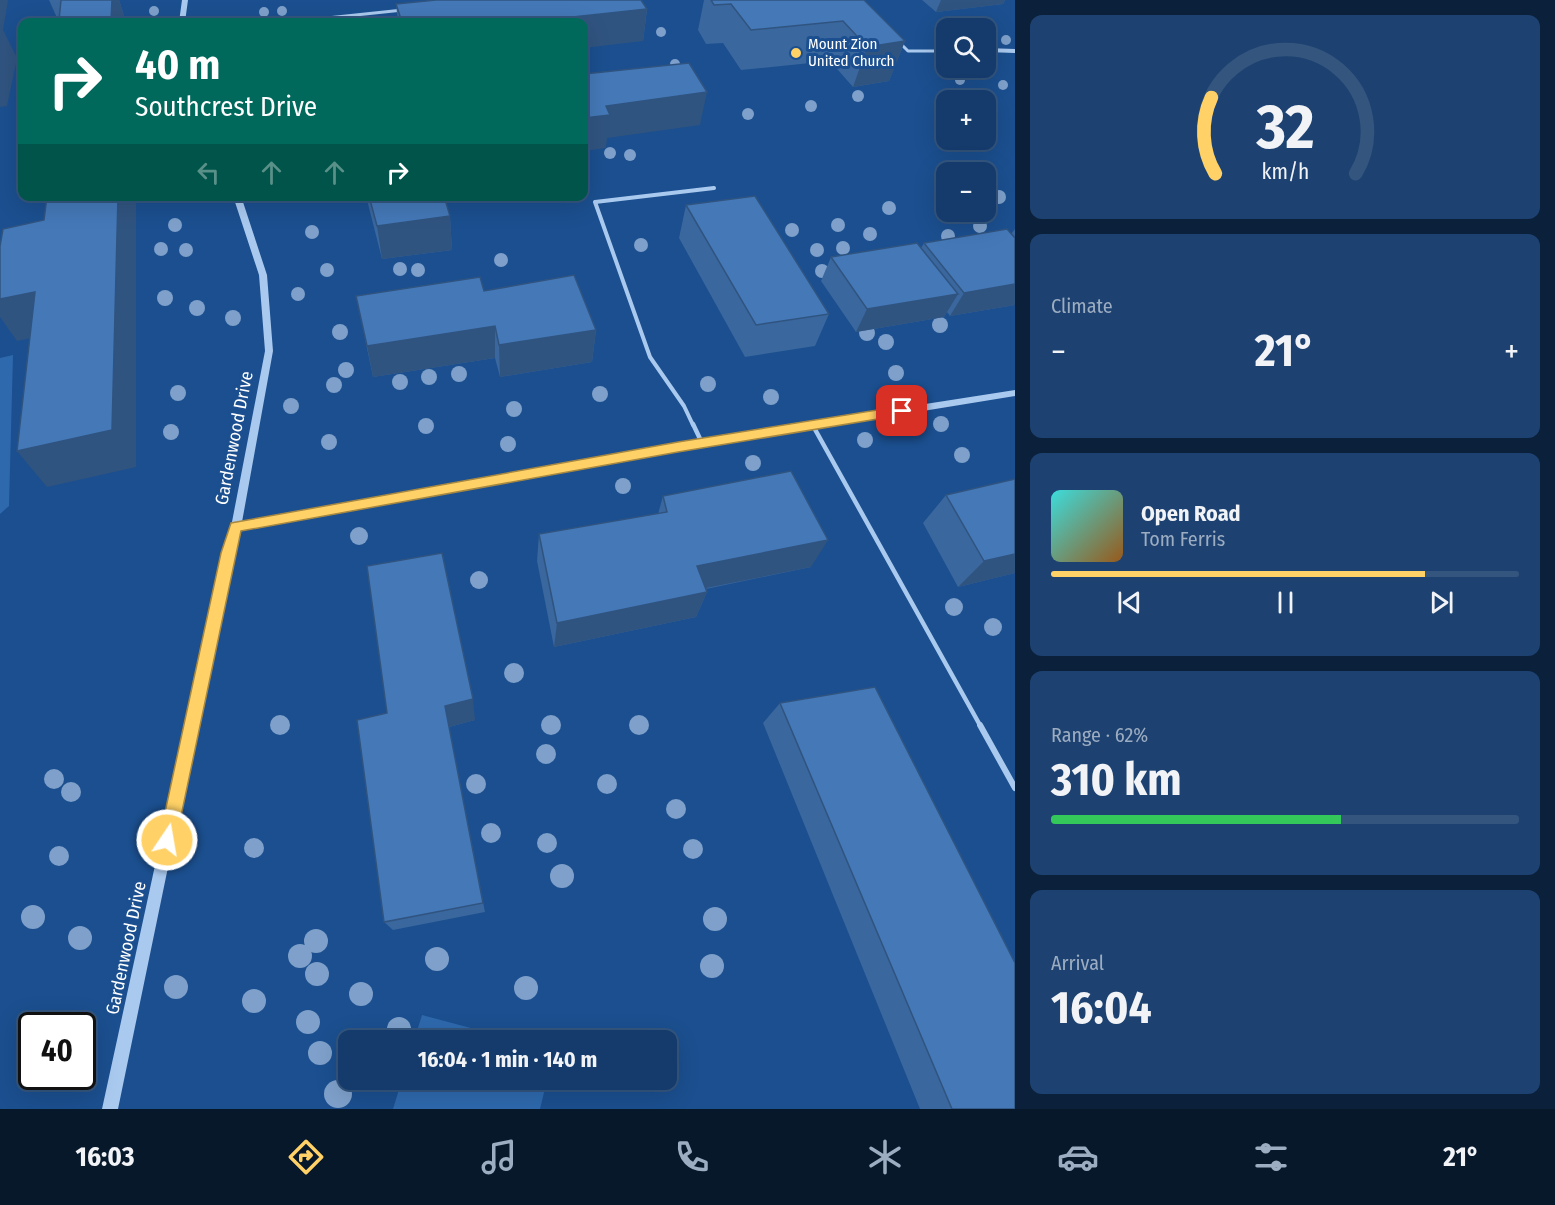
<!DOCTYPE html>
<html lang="en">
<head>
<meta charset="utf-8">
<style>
  :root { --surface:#143b6b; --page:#1d4271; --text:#f1f3f6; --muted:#9dadc1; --line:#33557e; --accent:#ffd166 }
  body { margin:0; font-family:"Fira Sans Condensed",sans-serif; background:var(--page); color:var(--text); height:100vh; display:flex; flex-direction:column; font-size:22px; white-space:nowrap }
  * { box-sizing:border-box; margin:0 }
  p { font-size:20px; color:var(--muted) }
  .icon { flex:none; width:33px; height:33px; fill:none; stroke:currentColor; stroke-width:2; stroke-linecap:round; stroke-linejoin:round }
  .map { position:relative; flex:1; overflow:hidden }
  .details { display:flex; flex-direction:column; gap:15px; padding:15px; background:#0b203b; width:540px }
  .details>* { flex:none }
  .top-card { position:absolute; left:18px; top:18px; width:570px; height:183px; border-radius:12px; box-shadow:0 6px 24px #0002,0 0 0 2px var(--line); background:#00695c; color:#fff; overflow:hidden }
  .fabs { position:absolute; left:936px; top:18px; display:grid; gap:12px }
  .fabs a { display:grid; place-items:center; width:60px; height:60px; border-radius:12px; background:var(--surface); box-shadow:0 6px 24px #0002,0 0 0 2px var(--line); font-size:30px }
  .speed { position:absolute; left:18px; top:1012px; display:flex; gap:12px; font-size:30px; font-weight:700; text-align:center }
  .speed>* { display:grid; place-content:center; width:78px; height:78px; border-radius:50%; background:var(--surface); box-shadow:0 6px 24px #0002,0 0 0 2px var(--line); line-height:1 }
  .speed .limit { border:3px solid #111; border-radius:9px; background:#fff; color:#111 }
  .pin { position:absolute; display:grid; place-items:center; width:51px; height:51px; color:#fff; margin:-26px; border-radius:12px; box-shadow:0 3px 9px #0006 }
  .me { position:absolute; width:66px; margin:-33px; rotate:12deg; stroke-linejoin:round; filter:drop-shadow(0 0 4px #0008) }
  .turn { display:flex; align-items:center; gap:21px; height:126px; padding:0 18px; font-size:27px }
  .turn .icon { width:78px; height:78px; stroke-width:2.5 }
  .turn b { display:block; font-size:42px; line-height:51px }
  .lanes { display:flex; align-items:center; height:57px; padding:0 18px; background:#0003; justify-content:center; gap:30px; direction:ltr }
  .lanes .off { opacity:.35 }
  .big { font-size:45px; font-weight:700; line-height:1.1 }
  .details .tile { flex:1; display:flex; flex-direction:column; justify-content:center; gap:9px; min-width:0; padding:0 21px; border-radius:12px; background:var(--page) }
  .details .dial { align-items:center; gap:0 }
  .dial svg { height:156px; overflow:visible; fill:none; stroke:var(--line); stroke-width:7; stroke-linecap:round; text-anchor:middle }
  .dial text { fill:var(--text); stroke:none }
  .song { display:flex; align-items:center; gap:18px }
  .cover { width:72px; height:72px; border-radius:9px; background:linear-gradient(135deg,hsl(180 70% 55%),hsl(30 70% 35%)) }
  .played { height:6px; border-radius:3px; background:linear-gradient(90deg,var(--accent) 80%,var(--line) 80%) }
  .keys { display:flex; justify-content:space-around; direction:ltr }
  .heat { display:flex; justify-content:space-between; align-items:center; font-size:33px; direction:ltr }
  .charge { height:9px; border-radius:4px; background:linear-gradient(90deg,#34c759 62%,var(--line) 0) }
  .trip { position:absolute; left:338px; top:1030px; width:339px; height:60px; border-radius:12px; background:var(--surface); box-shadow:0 6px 24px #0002,0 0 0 2px var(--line); font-weight:700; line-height:60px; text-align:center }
  .tabs { display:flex; height:96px; justify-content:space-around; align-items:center; background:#08182b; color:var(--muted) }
  .tabs .icon { width:42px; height:42px }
  .tabs .active { color:var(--accent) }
  .tabs b { font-size:27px; color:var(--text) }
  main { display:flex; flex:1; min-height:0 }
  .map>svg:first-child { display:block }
  .green { fill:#2e69ad }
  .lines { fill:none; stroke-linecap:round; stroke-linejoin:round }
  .service-far3 { stroke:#a9c9ee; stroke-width:3 }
  .service-far2 { stroke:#a9c9ee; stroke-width:4 }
  .service-far1 { stroke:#a9c9ee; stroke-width:4.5 }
  .service { stroke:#a9c9ee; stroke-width:6 }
  .minor { stroke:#a9c9ee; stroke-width:4 }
  .tertiary { fill:#a9c9ee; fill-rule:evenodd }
  .tree { fill:#7ea0ca }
  .wall { fill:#3a679d }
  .shaded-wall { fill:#305480 }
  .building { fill:#4478b7; stroke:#305480; stroke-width:1.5 }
  .route { fill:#ffd166; stroke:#a68842; stroke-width:1.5 }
  .poi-dot { fill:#ffd166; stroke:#1b4f8f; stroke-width:2 }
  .labels { text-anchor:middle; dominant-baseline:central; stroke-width:6; stroke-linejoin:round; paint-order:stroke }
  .far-poi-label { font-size:15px; fill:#fff; stroke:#1b4f8f; text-anchor:start }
  .street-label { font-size:18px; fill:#fff; stroke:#1b4f8f }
</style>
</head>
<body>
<main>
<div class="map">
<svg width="1015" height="1109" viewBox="0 0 1015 1109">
  <rect width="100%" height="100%" fill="#1b4f8f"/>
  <path class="green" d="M13,355L9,506L0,514V358Z
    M422,1015L519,1041H414Z
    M402,1080H547L540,1109H393Z"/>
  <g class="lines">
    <path class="service-far3" d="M289,22L403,10
      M899,42L908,51H946"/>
    <path class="service-far2" d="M693,425L684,406L650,357L595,202L714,188"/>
    <path class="service-far1" d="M693,424L702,443
      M812,424L981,727"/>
    <path class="service" d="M980,725L1015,788"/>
    <path class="minor" d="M986,50L1015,51"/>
    <path class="tertiary" d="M182,0H188L185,22H179Z
      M233,196H241L267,275L273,351L242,522L702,439L1015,390V396L702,447L240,531L233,553L118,1109H102L223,553L231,527L265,351L259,275Z"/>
  </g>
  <g class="tree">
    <circle cx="154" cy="11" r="5"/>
    <circle cx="282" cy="11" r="5"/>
    <circle cx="264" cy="12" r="5"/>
    <circle cx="661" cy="32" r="5"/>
    <circle cx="1006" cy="40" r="5"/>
    <circle cx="675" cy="64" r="5"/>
    <circle cx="960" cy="80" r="5"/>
    <circle cx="1003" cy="85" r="5"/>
    <circle cx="858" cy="96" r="6"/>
    <circle cx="811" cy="106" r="6"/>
    <circle cx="748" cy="114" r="6"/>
    <circle cx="610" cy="153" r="6"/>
    <circle cx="630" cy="155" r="6"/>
    <circle cx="999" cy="197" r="7"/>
    <circle cx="889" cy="208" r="7"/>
    <circle cx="175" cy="225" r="7"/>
    <circle cx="838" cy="225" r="7"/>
    <circle cx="980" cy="226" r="7"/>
    <circle cx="792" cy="230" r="7"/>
    <circle cx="312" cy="232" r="7"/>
    <circle cx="870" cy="234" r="7"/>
    <circle cx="948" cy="236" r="7"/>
    <circle cx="641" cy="245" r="7"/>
    <circle cx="843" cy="248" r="7"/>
    <circle cx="161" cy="249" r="7"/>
    <circle cx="186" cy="250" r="7"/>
    <circle cx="817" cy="250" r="7"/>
    <circle cx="501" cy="260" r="7"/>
    <circle cx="400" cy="269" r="7"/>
    <circle cx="327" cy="270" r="7"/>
    <circle cx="418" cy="270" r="7"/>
    <circle cx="822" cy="271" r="7"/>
    <circle cx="298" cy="294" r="7"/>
    <circle cx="165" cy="298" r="8"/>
    <circle cx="197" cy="308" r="8"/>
    <circle cx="233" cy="318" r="8"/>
    <circle cx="940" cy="325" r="8"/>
    <circle cx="340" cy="332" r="8"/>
    <circle cx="867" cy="333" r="8"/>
    <circle cx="886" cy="342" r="8"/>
    <circle cx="346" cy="370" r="8"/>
    <circle cx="896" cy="373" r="8"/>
    <circle cx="459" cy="374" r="8"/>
    <circle cx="429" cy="377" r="8"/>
    <circle cx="400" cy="382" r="8"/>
    <circle cx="708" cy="384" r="8"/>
    <circle cx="334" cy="385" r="8"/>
    <circle cx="178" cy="393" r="8"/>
    <circle cx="600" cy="394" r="8"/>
    <circle cx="771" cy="397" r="8"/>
    <circle cx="291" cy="406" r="8"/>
    <circle cx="514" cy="409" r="8"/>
    <circle cx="941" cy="424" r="8"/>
    <circle cx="426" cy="426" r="8"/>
    <circle cx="171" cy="432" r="8"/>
    <circle cx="865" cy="440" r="8"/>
    <circle cx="329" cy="442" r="8"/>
    <circle cx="508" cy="444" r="8"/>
    <circle cx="962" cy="455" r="8"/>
    <circle cx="753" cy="463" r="8"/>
    <circle cx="623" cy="486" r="8"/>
    <circle cx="359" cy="536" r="9"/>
    <circle cx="479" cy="580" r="9"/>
    <circle cx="954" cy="607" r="9"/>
    <circle cx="993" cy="627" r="9"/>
    <circle cx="514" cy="673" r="10"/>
    <circle cx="280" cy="725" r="10"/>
    <circle cx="551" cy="725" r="10"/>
    <circle cx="639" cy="725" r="10"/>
    <circle cx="546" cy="754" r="10"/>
    <circle cx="54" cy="779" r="10"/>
    <circle cx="476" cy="784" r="10"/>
    <circle cx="607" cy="784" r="10"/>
    <circle cx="71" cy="792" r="10"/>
    <circle cx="676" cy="809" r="10"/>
    <circle cx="491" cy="833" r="10"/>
    <circle cx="547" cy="843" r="10"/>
    <circle cx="254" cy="848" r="10"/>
    <circle cx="693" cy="849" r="10"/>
    <circle cx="59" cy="856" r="10"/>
    <circle cx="562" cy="876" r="12"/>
    <circle cx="33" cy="917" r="12"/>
    <circle cx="715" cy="919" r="12"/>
    <circle cx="80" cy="938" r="12"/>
    <circle cx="316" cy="941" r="12"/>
    <circle cx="300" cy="956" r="12"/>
    <circle cx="437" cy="959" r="12"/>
    <circle cx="712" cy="966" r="12"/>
    <circle cx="317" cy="974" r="12"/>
    <circle cx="176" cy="987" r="12"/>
    <circle cx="526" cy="988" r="12"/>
    <circle cx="361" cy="994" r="12"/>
    <circle cx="254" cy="1001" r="12"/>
    <circle cx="308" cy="1022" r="12"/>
    <circle cx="399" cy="1029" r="12"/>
    <circle cx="320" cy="1053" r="12"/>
    <circle cx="338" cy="1094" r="14"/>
  </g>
  <path class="wall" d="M49,0H119L126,22H42L58,20Z
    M704,0H864L905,41L889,81L853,87L830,61L741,70L723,43L706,44L698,30Z
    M922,0H1005L1003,4L936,12Z
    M396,4L647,9L643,41L584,22H398Z
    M366,196H444L450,216L452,250L382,259Z
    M686,205L829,314L815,346L745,357L679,238Z
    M1015,229V305L950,316L947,312L944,317L856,332L821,281L831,257L921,248L924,243L1011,234Z
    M484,291L596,330L592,362L500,377L495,358L373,377L356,296Z
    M1015,479V573L958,587L923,523L946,495Z
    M663,496L811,567L706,589L707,592L696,617L554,647L537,561L539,534L658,514Z
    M780,703L1015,1109H920L763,723Z
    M357,720H475L449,727L485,912L393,930L384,922Z"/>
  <path class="shaded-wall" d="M0,0H8L3,30L17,58L7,106L0,107Z
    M104,0H119L126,22H111Z
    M941,0H1005L1003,4L936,12Z
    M647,9L643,41L584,48V22H526Z
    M503,17V22H461Z
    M905,41L889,81L853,87L867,47Z
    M707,92L700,125L607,138L606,148L584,151V118L606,106Z
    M118,196H136V467L47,487L17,451Z
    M450,216L452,250L382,259L377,226Z
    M1015,284V305L950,316L964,293Z
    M35,292L61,332L17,341L0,317V299Z
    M958,294L944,317L856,332L867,309Z
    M495,326V358L373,377L367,346Z
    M596,330L592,362L500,377L499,345Z
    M828,540L811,567L686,592L697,566Z
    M1015,554V573L958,587L984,561Z
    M707,592L696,617L554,647L557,623Z
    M473,699L475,720L449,727L445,706Z"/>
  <path class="building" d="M61,0H112L111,22H42L59,20Z
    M436,0H641L647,9L526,22H505L503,17L461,22H402L396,4Z
    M711,0H864L905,41L867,47L843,21L751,30L731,4L714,5Z
    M689,63L707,92L606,106L610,115L584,118V74Z
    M47,196H118L112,430L17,451L35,292L0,299V246L3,229L44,220Z
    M369,196H444L450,216L377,226Z
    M755,196L829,314L756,325L686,205Z
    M1007,229L1015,238V284L964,293L924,243Z
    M917,243L958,294L867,309L831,257Z
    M574,275L596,330L499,345L495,326L367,346L356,296L480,277L484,291Z
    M791,471L828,540L697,566L707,592L557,623L539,534L667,512L663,496Z
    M1015,479V554L984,561L946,495Z
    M442,553L473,699L445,706L483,903L384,922L357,720L387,713L367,566Z
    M875,687L1015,963V1109H952L780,703Z"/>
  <path class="route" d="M902,406L908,411L902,415L678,452L241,531L176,840L173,845L167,848L161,845L159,840L221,553L231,523L678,442Z"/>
  <circle class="poi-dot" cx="796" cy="53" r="6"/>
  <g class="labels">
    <g class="far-poi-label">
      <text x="808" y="44">Mount Zion<tspan x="808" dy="17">United Church</tspan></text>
    </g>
    <g class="street-label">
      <text transform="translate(234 438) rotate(-79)">Gardenwood Drive</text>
      <text transform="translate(126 948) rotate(-78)">Gardenwood Drive</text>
    </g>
  </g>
</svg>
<div class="fabs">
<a><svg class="icon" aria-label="search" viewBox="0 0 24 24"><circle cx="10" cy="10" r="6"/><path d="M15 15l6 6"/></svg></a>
<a>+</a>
<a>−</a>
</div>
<div class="speed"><div class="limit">40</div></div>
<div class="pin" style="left:902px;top:411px;background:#d93025"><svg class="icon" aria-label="arrive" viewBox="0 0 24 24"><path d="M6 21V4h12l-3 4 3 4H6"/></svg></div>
<svg class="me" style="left:167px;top:840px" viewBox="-20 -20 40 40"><circle r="17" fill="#ffd166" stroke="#fff" stroke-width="3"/><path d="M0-11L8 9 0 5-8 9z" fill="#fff"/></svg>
<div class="trip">16:04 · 1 min · 140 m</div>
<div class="top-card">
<div class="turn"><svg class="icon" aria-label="right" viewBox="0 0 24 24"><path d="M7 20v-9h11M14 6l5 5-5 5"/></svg><div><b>40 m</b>Southcrest Drive</div></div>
<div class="lanes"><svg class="icon off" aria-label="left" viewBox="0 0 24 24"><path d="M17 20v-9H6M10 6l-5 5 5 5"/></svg><svg class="icon off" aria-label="ahead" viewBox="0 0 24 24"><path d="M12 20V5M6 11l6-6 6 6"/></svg><svg class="icon off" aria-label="ahead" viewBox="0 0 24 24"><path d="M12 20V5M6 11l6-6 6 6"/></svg><svg class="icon" aria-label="right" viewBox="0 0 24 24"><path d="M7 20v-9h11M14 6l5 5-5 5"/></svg></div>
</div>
</div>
<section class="details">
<div class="tile dial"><svg viewBox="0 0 100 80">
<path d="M14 69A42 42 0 1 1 86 69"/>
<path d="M14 69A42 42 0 0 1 12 30" stroke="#ffd166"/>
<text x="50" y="56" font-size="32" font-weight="700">32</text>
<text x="50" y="72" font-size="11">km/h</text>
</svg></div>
<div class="tile"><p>Climate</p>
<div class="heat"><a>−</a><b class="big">21°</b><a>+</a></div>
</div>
<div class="tile">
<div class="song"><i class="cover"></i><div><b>Open Road</b><p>Tom Ferris</p></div></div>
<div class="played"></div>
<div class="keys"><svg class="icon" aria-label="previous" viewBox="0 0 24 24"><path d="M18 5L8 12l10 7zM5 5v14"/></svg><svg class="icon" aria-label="pause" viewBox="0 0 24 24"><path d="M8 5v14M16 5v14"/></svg><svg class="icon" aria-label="next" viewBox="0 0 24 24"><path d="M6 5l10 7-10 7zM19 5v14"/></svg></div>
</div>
<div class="tile"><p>Range · 62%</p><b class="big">310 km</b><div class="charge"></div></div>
<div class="tile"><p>Arrival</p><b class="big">16:04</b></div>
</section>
</main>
<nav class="tabs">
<b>16:03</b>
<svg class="icon active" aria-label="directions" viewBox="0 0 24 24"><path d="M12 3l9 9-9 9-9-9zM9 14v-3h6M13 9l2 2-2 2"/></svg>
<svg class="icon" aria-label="music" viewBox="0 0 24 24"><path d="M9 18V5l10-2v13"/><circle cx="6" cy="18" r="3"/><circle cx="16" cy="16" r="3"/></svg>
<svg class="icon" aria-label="phone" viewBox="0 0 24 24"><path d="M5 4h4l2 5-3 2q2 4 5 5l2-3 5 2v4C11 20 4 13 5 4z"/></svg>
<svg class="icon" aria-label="climate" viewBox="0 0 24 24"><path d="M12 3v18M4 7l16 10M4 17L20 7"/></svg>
<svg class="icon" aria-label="car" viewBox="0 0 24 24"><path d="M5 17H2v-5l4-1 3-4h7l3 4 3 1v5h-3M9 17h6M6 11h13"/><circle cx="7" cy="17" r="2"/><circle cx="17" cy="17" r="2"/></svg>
<svg class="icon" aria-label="filters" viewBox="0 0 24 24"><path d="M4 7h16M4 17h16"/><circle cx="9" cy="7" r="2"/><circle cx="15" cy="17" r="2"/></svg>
<b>21°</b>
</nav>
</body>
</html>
